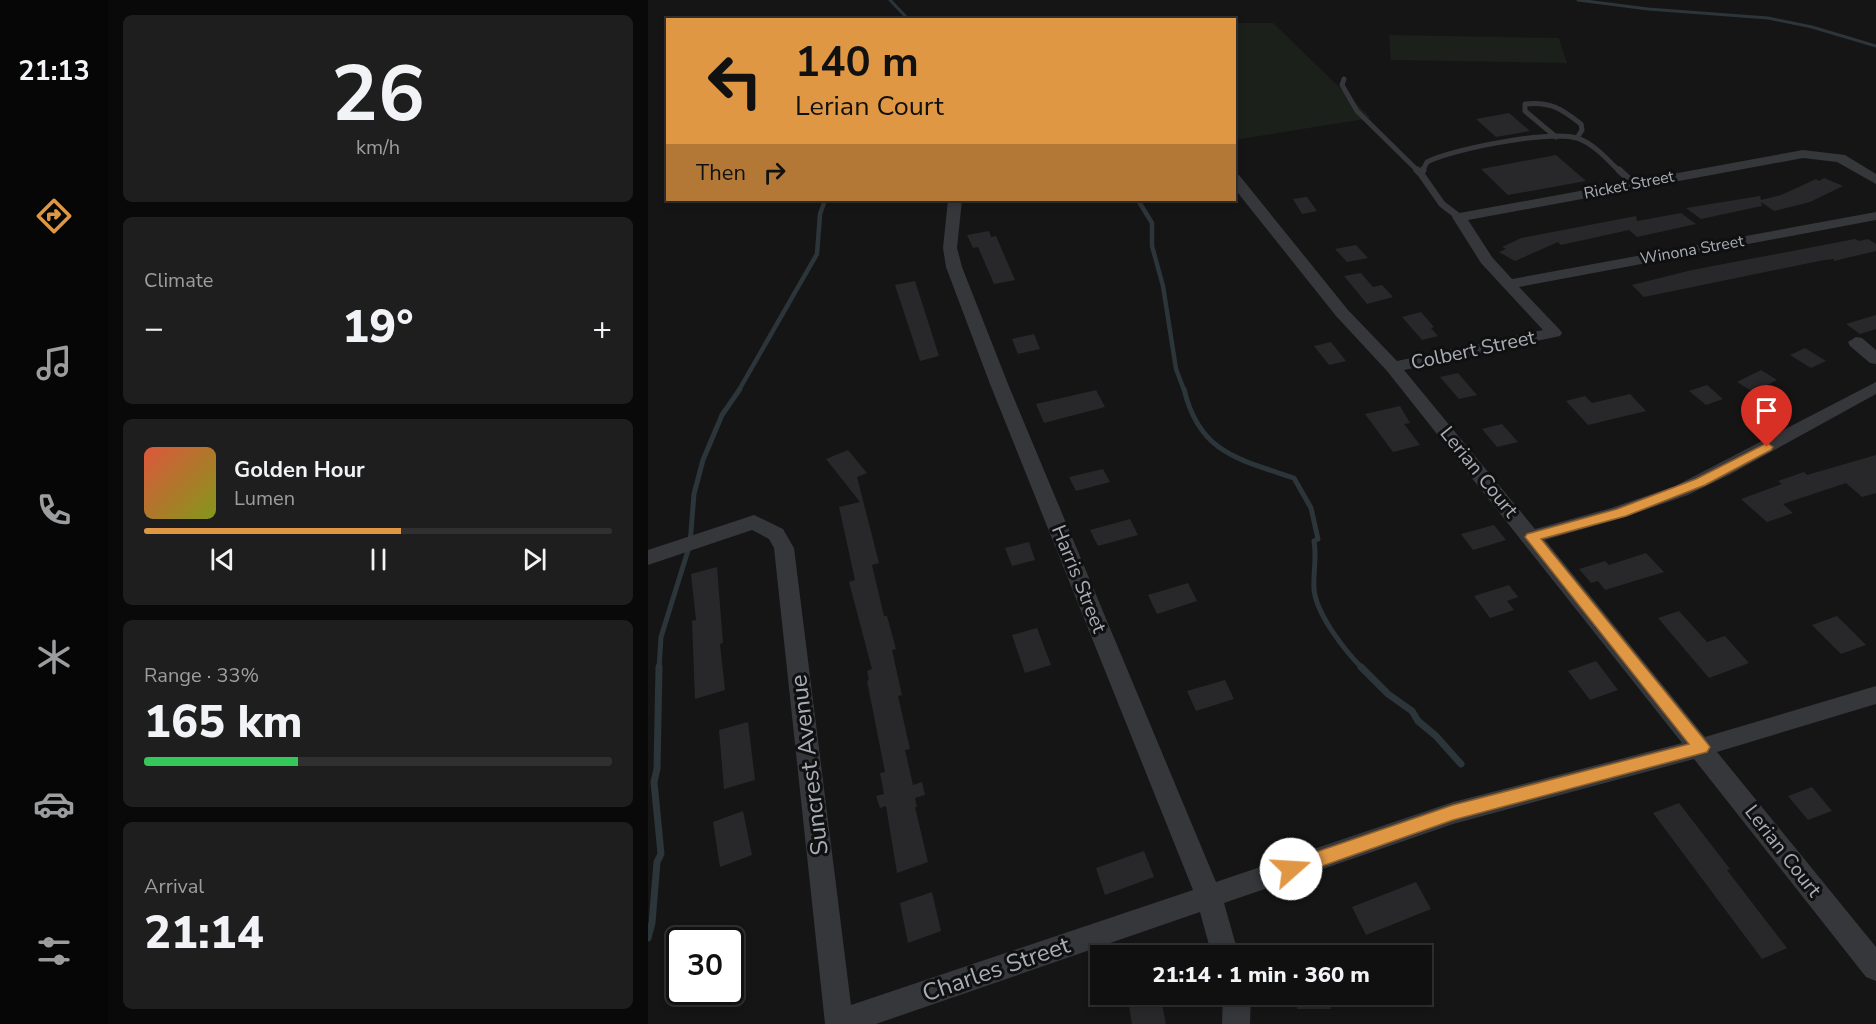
<!DOCTYPE html>
<html lang="en">
<head>
<meta charset="utf-8">
<style>
  :root { --surface:#101010; --page:#1e1e1e; --text:#f1f3f6; --muted:#9c9d9f; --line:#303030; --accent:#e09743 }
  body { margin:0; font-family:"Nunito Sans",sans-serif; background:var(--page); color:var(--text); height:100vh; display:flex; flex-direction:column; font-size:22px; white-space:nowrap }
  * { box-sizing:border-box; margin:0 }
  p { font-size:20px; color:var(--muted) }
  .icon { flex:none; width:33px; height:33px; fill:none; stroke:currentColor; stroke-width:2; stroke-linecap:round; stroke-linejoin:round }
  .map { position:relative; flex:1; overflow:hidden }
  .panel { display:flex; flex-direction:column; gap:15px; padding:15px; background:#090909; width:540px }
  .panel>* { flex:none }
  .guide { position:absolute; left:18px; top:18px; width:570px; height:183px; border-radius:0px; box-shadow:0 3px 9px #0003,0 0 0 2px var(--line); background:#e09743; color:#111; overflow:hidden }
  .speed { position:absolute; left:18px; top:927px; display:flex; gap:12px; font-size:30px; font-weight:700; text-align:center }
  .speed>* { display:grid; place-content:center; width:78px; height:78px; border-radius:50%; background:var(--surface); box-shadow:0 3px 9px #0003,0 0 0 2px var(--line); line-height:1 }
  .speed .limit { border:3px solid #111; border-radius:9px; background:#fff; color:#111 }
  .pin { position:absolute; display:grid; place-items:center; width:51px; height:51px; color:#fff; margin:-62px -26px; border-radius:50% 50% 50% 0; rotate:-45deg; box-shadow:0 0 6px #0007 }
  .pin .icon { rotate:45deg }
  .me { position:absolute; width:66px; margin:-33px; rotate:71deg; stroke-linejoin:round; filter:drop-shadow(0 0 4px #0008) }
  .turn { display:flex; align-items:center; gap:21px; height:126px; padding:0 30px; font-size:27px }
  .turn .icon { width:78px; height:78px; stroke-width:2.5 }
  .turn b { display:block; font-size:42px; line-height:51px }
  .then { display:flex; align-items:center; height:57px; padding:0 30px; background:#0003; gap:12px; font-size:22px }
  .big { font-size:45px; font-weight:800; line-height:1.1 }
  .panel .widget { flex:1; display:flex; flex-direction:column; justify-content:center; gap:9px; min-width:0; padding:0 21px; border-radius:9px; background:var(--page) }
  .panel .dial { align-items:center; gap:0 }
  .dial b { font-size:78px; line-height:1 }
  .song { display:flex; align-items:center; gap:18px }
  .cover { width:72px; height:72px; border-radius:9px; background:linear-gradient(135deg,hsl(10 70% 55%),hsl(70 70% 35%)) }
  .played { height:6px; border-radius:3px; background:linear-gradient(90deg,var(--accent) 55%,var(--line) 55%) }
  .keys { display:flex; justify-content:space-around; direction:ltr }
  .heat { display:flex; justify-content:space-between; align-items:center; font-size:33px; direction:ltr }
  .charge { height:9px; border-radius:4px; background:linear-gradient(90deg,#34c759 33%,var(--line) 0) }
  .trip { position:absolute; left:442px; top:945px; width:342px; height:60px; border-radius:0px; background:var(--surface); box-shadow:0 3px 9px #0003,0 0 0 2px var(--line); font-weight:800; line-height:60px; text-align:center }
  main { display:flex; flex:1; min-height:0 }
  .tabs { display:flex; flex-direction:column; width:108px; justify-content:space-around; align-items:center; background:#060606; color:var(--muted) }
  .tabs .icon { width:42px; height:42px }
  .tabs .active { color:var(--accent) }
  .tabs b { font-size:27px; color:var(--text) }
  .map>svg:first-child { display:block }
  .green { fill:#1b201b }
  .lines { fill:none; stroke-linecap:round; stroke-linejoin:round }
  .stream-far3 { stroke:#2c3539; stroke-width:3 }
  .stream-far2 { stroke:#2c3539; stroke-width:4.5 }
  .stream-far1 { stroke:#2c3539; stroke-width:5 }
  .stream { stroke:#2c3539; stroke-width:7 }
  .building { fill:#28282a }
  .lane-far1 { stroke:#36373b; stroke-width:5 }
  .lane { stroke:#36373b; stroke-width:7 }
  .street { fill:#36373b; fill-rule:evenodd }
  .route { fill:#e09743; stroke:#92622c; stroke-width:1.5 }
  .labels { text-anchor:middle; dominant-baseline:central; stroke-width:6; stroke-linejoin:round; paint-order:stroke }
  .far-street-label { font-size:16px; fill:#a8adb5; stroke:#101011 }
  .street-label { font-size:20px; fill:#a8adb5; stroke:#101011 }
  .near-street-label { font-size:24px; fill:#a8adb5; stroke:#101011 }
</style>
</head>
<body>
<main>
<nav class="tabs">
<b>21:13</b>
<svg class="icon active" aria-label="directions" viewBox="0 0 24 24"><path d="M12 3l9 9-9 9-9-9zM9 14v-3h6M13 9l2 2-2 2"/></svg>
<svg class="icon" aria-label="music" viewBox="0 0 24 24"><path d="M9 18V5l10-2v13"/><circle cx="6" cy="18" r="3"/><circle cx="16" cy="16" r="3"/></svg>
<svg class="icon" aria-label="phone" viewBox="0 0 24 24"><path d="M5 4h4l2 5-3 2q2 4 5 5l2-3 5 2v4C11 20 4 13 5 4z"/></svg>
<svg class="icon" aria-label="climate" viewBox="0 0 24 24"><path d="M12 3v18M4 7l16 10M4 17L20 7"/></svg>
<svg class="icon" aria-label="car" viewBox="0 0 24 24"><path d="M5 17H2v-5l4-1 3-4h7l3 4 3 1v5h-3M9 17h6M6 11h13"/><circle cx="7" cy="17" r="2"/><circle cx="17" cy="17" r="2"/></svg>
<svg class="icon" aria-label="filters" viewBox="0 0 24 24"><path d="M4 7h16M4 17h16"/><circle cx="9" cy="7" r="2"/><circle cx="15" cy="17" r="2"/></svg>
</nav>
<section class="panel">
<div class="widget dial"><b>26</b><p>km/h</p></div>
<div class="widget"><p>Climate</p>
<div class="heat"><a>−</a><b class="big">19°</b><a>+</a></div>
</div>
<div class="widget">
<div class="song"><i class="cover"></i><div><b>Golden Hour</b><p>Lumen</p></div></div>
<div class="played"></div>
<div class="keys"><svg class="icon" aria-label="previous" viewBox="0 0 24 24"><path d="M18 5L8 12l10 7zM5 5v14"/></svg><svg class="icon" aria-label="pause" viewBox="0 0 24 24"><path d="M8 5v14M16 5v14"/></svg><svg class="icon" aria-label="next" viewBox="0 0 24 24"><path d="M6 5l10 7-10 7zM19 5v14"/></svg></div>
</div>
<div class="widget"><p>Range · 33%</p><b class="big">165 km</b><div class="charge"></div></div>
<div class="widget"><p>Arrival</p><b class="big">21:14</b></div>
</section>
<div class="map">
<svg width="1228" height="1024" viewBox="0 0 1228 1024">
  <rect width="100%" height="100%" fill="#151516"/>
  <path class="green" d="M587,23H625L723,118L587,140Z
    M741,35L911,38L919,63L743,60Z"/>
  <g class="lines">
    <path class="stream-far3" d="M242,0L261,20
      M930,0L1000,9L1120,18L1164,27L1228,46"/>
    <path class="stream-far2" d="M490,200L504,223V246L515,286L528,369L536,390
      M91,390L169,254L172,214L177,200"/>
    <path class="stream-far1" d="M536,389C551,453 590,459 646,478L663,508L670,539L666,541C669,557 665,572 666,589C668,614 697,651 715,669
      M11,669L13,637L42,544L46,494L55,460L74,415L92,389"/>
    <path class="stream" d="M713,667L740,694L764,711L770,721L788,736L813,764
      M0,938L4,923L9,862L13,854L6,782L9,769L11,667"/>
  </g>
  <path class="building" d="M861,113L882,131L848,137L828,119Z
    M908,155L938,181L860,195L833,169Z
    M1176,178L1195,186L1162,202L1126,211L1113,202L1114,206L1053,219L1038,208L1112,196L1113,200L1133,195L1168,179L1171,181Z
    M659,197L669,211L654,214L645,199Z
    M1033,213L1048,224L989,237L981,230L913,245L910,242L867,261L851,252L858,249L854,247L873,238L988,216L989,221Z
    M341,231L343,237L348,236L367,280L346,284L330,247L325,248L319,235Z
    M1207,239L1211,241L1220,239L1228,244V251L1186,261V259L1176,260L996,297L984,285L1044,270Z
    M708,245L720,258L699,262L687,249Z
    M713,273L725,287L734,285L745,297L719,304L696,276Z
    M267,281L291,356L272,361L247,285Z
    M773,312L786,327L783,328L790,336L774,340L754,317Z
    M1228,315V329L1212,334L1198,324Z
    M386,334L392,349L370,354L364,339Z
    M683,342L698,361L681,365L666,346Z
    M1157,348L1178,361L1163,368L1142,355Z
    M1113,370L1129,380L1105,392L1089,382Z
    M810,373L829,395L811,399L792,377Z
    M1059,385L1075,399L1058,405L1041,391Z
    M448,390L457,407L396,423L388,404Z
    M982,394L998,411L940,425L918,401L937,396L944,403Z
    M752,406L762,423L756,424L772,445L745,452L717,414Z
    M854,424L870,442L849,447L834,429Z
    M200,450L219,473L209,477L231,563L224,565L236,616H239L248,649L244,650L254,695L250,696L262,749L257,750L265,785L274,782L277,795L267,798L269,807H267L280,862L249,873L238,806L232,808L228,796L236,794L232,773L237,772L219,681L221,680L219,671L224,669L201,582L207,580L191,507L212,502L178,459Z
    M1228,455V493L1214,497L1198,483L1135,504L1145,513L1119,522L1093,499L1134,484L1130,481L1156,472L1159,475Z
    M455,469L462,482L428,491L421,477Z
    M482,519L490,535L450,546L442,530Z
    M846,525L858,540L825,550L813,534Z
    M381,542L387,560L364,566L357,548Z
    M998,553L1016,572L957,590L950,581L943,583L931,569L957,561L961,565Z
    M69,567L75,643L72,644L77,690L47,699L44,621L48,620L43,574Z
    M540,583L549,601L509,614L500,595Z
    M861,585L870,597L859,601L866,610L842,618L826,596Z
    M1031,611L1059,642L1077,636L1101,663L1061,678L1010,618Z
    M1189,616L1218,645L1193,654L1164,625Z
    M389,628L403,665L377,673L364,635Z
    M948,661L970,690L942,700L920,671Z
    M577,680L586,699L548,711L539,691Z
    M100,722L107,780L76,789L71,730Z
    M1164,787L1184,811L1160,820L1140,796Z
    M1031,803L1082,869L1079,870L1139,948L1114,959L1005,813Z
    M95,811L104,855L72,867L65,822Z
    M496,851L506,877L457,895L448,868Z
    M768,882L783,909L718,935L704,907Z
    M284,892L293,931L260,943L252,903Z
    M479,994H512L518,1024H484Z
    M648,994H682L683,1009H649Z"/>
  <g class="lines">
    <path class="lane-far1" d="M696,79L694,85L709,111L771,172
      M908,137L877,111V104C902,101 914,109 933,124L934,130L929,138
      M774,172L779,162C804,149 902,130 929,138C945,143 960,160 972,172"/>
    <path class="lane" d="M769,170L773,174
      M775,170L773,174L794,204L811,217
      M971,170L986,184"/>
    <path class="street" d="M1155,150L1197,155L1228,174V184L1189,162L1155,158L820,220L844,257L864,279L1228,212V220L871,287L912,330L914,333L912,336L756,370L887,529L963,508L1027,486L1228,382V394L1083,474L1040,495L977,517L897,540L1057,737L1228,686V704L1069,752L1228,947V981L1218,977L1046,759L805,824L576,903L591,956H564L552,912L228,1024H177L126,548L121,539L104,530L0,565V550L106,515L135,529L146,548L203,1005L545,890L342,384L298,267L295,248L300,200H314L309,248L314,267L360,384L568,882L805,802L1034,743L739,371L688,316L586,188V174L591,175L700,310L749,361L895,330L833,263L804,217L806,214Z
      M1208,337L1214,338L1228,350V364L1222,363L1202,346L1200,342Z
      M575,994H603L602,1024H574Z"/>
  </g>
  <path class="route" d="M1119,443L1125,447L1123,450L1057,485L978,516L893,539L1059,743L1062,747L1059,752L805,820L643,877L636,875L634,869L636,863L805,805L1041,744L877,537L879,534L969,509L1048,479Z"/>
  <g class="labels">
    <g class="far-street-label">
      <text transform="translate(981 185) rotate(-11)">Ricket Street</text>
      <text transform="translate(1044 250) rotate(-10)">Winona Street</text>
    </g>
    <g class="street-label">
      <text transform="translate(825 350) rotate(-12)">Colbert Street</text>
      <text transform="translate(831 472) rotate(51)">Lerian Court</text>
      <text transform="translate(431 579) rotate(68)">Harris Street</text>
      <text transform="translate(1135 851) rotate(52)">Lerian Court</text>
    </g>
    <g class="near-street-label">
      <text transform="translate(161 765) rotate(-97)">Suncrest Avenue</text>
      <text transform="translate(348 969) rotate(-19)">Charles Street</text>
    </g>
  </g>
</svg>
<div class="speed"><div class="limit">30</div></div>
<div class="pin" style="left:1119px;top:447px;background:#d93025"><svg class="icon" aria-label="arrive" viewBox="0 0 24 24"><path d="M6 21V4h12l-3 4 3 4H6"/></svg></div>
<svg class="me" style="left:643px;top:869px" viewBox="-20 -20 40 40"><circle r="19" fill="#fff"/><path d="M0-13L10 11 0 6-10 11z" fill="#e09743"/></svg>
<div class="trip">21:14 · 1 min · 360 m</div>
<div class="guide">
<div class="turn"><svg class="icon" aria-label="left" viewBox="0 0 24 24"><path d="M17 20v-9H6M10 6l-5 5 5 5"/></svg><div><b>140 m</b>Lerian Court</div></div>
<div class="then">Then<svg class="icon" aria-label="right" viewBox="0 0 24 24"><path d="M7 20v-9h11M14 6l5 5-5 5"/></svg></div>
</div>
</div>
</main>
</body>
</html>
